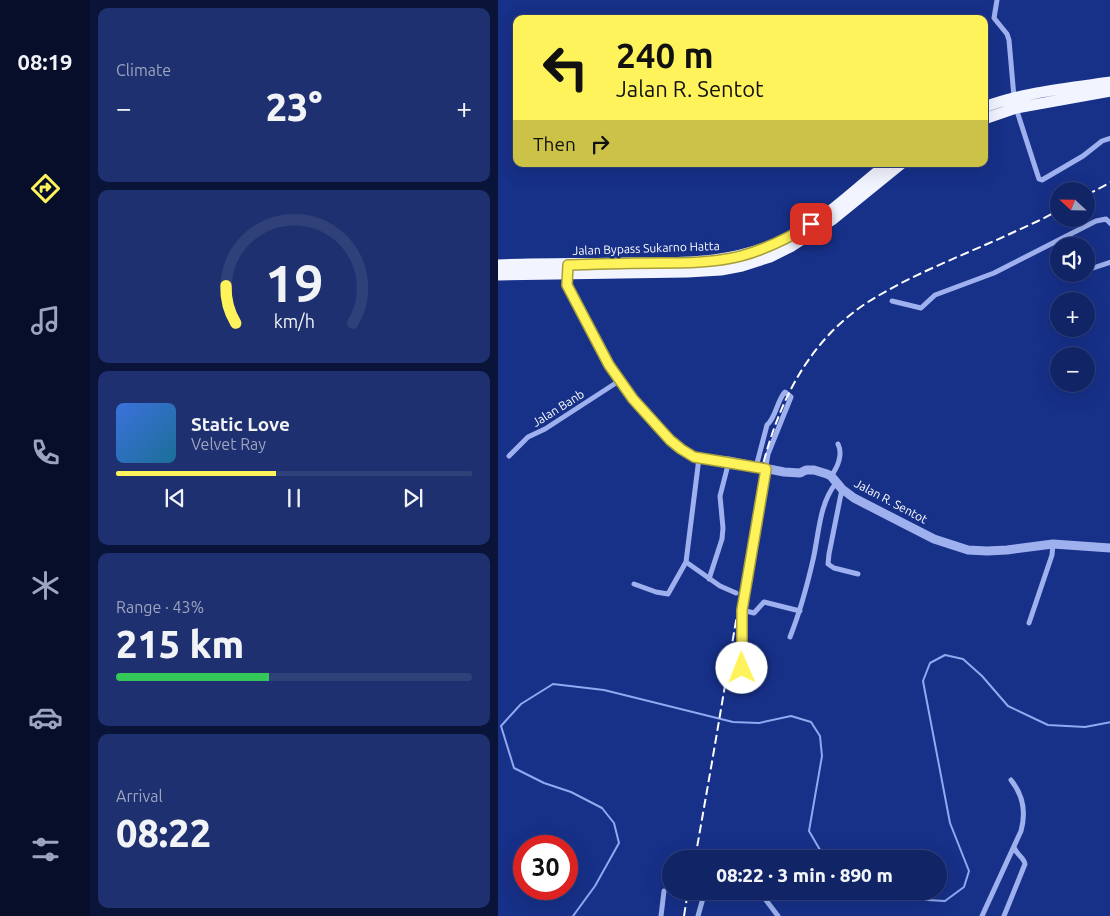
<!DOCTYPE html>
<html lang="en">
<head>
<meta charset="utf-8">
<style>
  :root { --surface:#112466; --page:#1e306f; --text:#f1f3f6; --muted:#9ca4bf; --line:#30417a; --accent:#fff35b }
  body { margin:0; font-family:Ubuntu,sans-serif; background:var(--page); color:var(--text); height:100vh; display:flex; flex-direction:column; font-size:19px; white-space:nowrap }
  * { box-sizing:border-box; margin:0 }
  p { font-size:16px; color:var(--muted) }
  .icon { flex:none; width:28px; height:28px; fill:none; stroke:currentColor; stroke-width:2; stroke-linecap:round; stroke-linejoin:round }
  .map { position:relative; flex:1; overflow:hidden }
  .side { display:flex; flex-direction:column; gap:8px; padding:8px; background:#091438; width:408px }
  .side>* { flex:none }
  .banner { position:absolute; left:15px; top:15px; width:475px; height:152px; border-radius:10px; box-shadow:0 5px 20px #0002,0 0 0 1px var(--line); background:#fff35b; color:#111; overflow:hidden }
  .needle { width:32px; rotate:292deg }
  .fabs { position:absolute; left:552px; top:182px; display:grid; gap:10px }
  .fabs a { display:grid; place-items:center; width:45px; height:45px; border-radius:50%; background:var(--surface); box-shadow:0 5px 20px #0002,0 0 0 1px var(--line); font-size:25px }
  .speed { position:absolute; left:15px; top:835px; display:flex; gap:10px; font-size:25px; font-weight:700; text-align:center }
  .speed>* { display:grid; place-content:center; width:65px; height:65px; border-radius:50%; background:var(--surface); box-shadow:0 5px 20px #0002,0 0 0 1px var(--line); line-height:1 }
  .speed .limit { border:8px solid #d22; background:#fff; color:#111 }
  .pin { position:absolute; display:grid; place-items:center; width:42px; height:42px; color:#fff; margin:-21px; border-radius:10px; box-shadow:0 2px 8px #0006 }
  .me { position:absolute; width:55px; margin:-28px; rotate:359deg; stroke-linejoin:round; filter:drop-shadow(0 0 4px #0008) }
  .turn { display:flex; align-items:center; gap:18px; height:105px; padding:0 20px; font-size:22px }
  .turn .icon { width:65px; height:65px; stroke-width:2.5 }
  .turn b { display:block; font-size:35px; line-height:42px }
  .then { display:flex; align-items:center; height:48px; padding:0 20px; background:#0003; gap:10px; font-size:19px }
  .big { font-size:38px; font-weight:800; line-height:1.1 }
  .side .card { flex:1; display:flex; flex-direction:column; justify-content:center; gap:8px; min-width:0; padding:0 18px; border-radius:10px; background:var(--page) }
  .side .dial { align-items:center; gap:0 }
  .dial svg { height:130px; overflow:visible; fill:none; stroke:var(--line); stroke-width:7; stroke-linecap:round; text-anchor:middle }
  .dial text { fill:var(--text); stroke:none }
  .song { display:flex; align-items:center; gap:15px }
  .cover { width:60px; height:60px; border-radius:8px; background:linear-gradient(135deg,hsl(220 70% 55%),hsl(200 70% 35%)) }
  .played { height:5px; border-radius:2px; background:linear-gradient(90deg,var(--accent) 45%,var(--line) 45%) }
  .keys { display:flex; justify-content:space-around; direction:ltr }
  .heat { display:flex; justify-content:space-between; align-items:center; font-size:28px; direction:ltr }
  .charge { height:8px; border-radius:4px; background:linear-gradient(90deg,#34c759 43%,var(--line) 0) }
  .trip { position:absolute; left:164px; top:850px; width:285px; height:50px; border-radius:25px; background:var(--surface); box-shadow:0 5px 20px #0002,0 0 0 1px var(--line); font-weight:800; line-height:50px; text-align:center }
  main { display:flex; flex:1; min-height:0 }
  .dock { display:flex; flex-direction:column; width:90px; justify-content:space-around; align-items:center; background:#070e29; color:var(--muted) }
  .dock .icon { width:35px; height:35px }
  .dock .active { color:var(--accent) }
  .dock b { font-size:22px; color:var(--text) }
  .map>svg:first-child { display:block }
  .lines { fill:none; stroke-linecap:round; stroke-linejoin:round }
  .stream { stroke:#90a9f0; stroke-width:2 }
  .minor { stroke:#9eb1ee; stroke-width:5 }
  .tertiary { stroke:#9eb1ee; stroke-width:9 }
  .trunk { stroke:#f2f4ff; stroke-width:11 }
  .rail { stroke:#fff; stroke-width:2; stroke-dasharray:9 4; stroke-linecap:butt }
  .route-casing { stroke:#a69e3b; stroke-width:12 }
  .route { stroke:#fff35b; stroke-width:9 }
  .labels { text-anchor:middle; dominant-baseline:central; stroke-width:5; stroke-linejoin:round; paint-order:stroke }
  .street-label { font-size:12px; fill:#fff; stroke:#173088 }
</style>
</head>
<body>
<main>
<nav class="dock">
<b>08:19</b>
<svg class="icon active" aria-label="directions" viewBox="0 0 24 24"><path d="M12 3l9 9-9 9-9-9zM9 14v-3h6M13 9l2 2-2 2"/></svg>
<svg class="icon" aria-label="music" viewBox="0 0 24 24"><path d="M9 18V5l10-2v13"/><circle cx="6" cy="18" r="3"/><circle cx="16" cy="16" r="3"/></svg>
<svg class="icon" aria-label="phone" viewBox="0 0 24 24"><path d="M5 4h4l2 5-3 2q2 4 5 5l2-3 5 2v4C11 20 4 13 5 4z"/></svg>
<svg class="icon" aria-label="climate" viewBox="0 0 24 24"><path d="M12 3v18M4 7l16 10M4 17L20 7"/></svg>
<svg class="icon" aria-label="car" viewBox="0 0 24 24"><path d="M5 17H2v-5l4-1 3-4h7l3 4 3 1v5h-3M9 17h6M6 11h13"/><circle cx="7" cy="17" r="2"/><circle cx="17" cy="17" r="2"/></svg>
<svg class="icon" aria-label="filters" viewBox="0 0 24 24"><path d="M4 7h16M4 17h16"/><circle cx="9" cy="7" r="2"/><circle cx="15" cy="17" r="2"/></svg>
</nav>
<section class="side">
<div class="card"><p>Climate</p>
<div class="heat"><a>−</a><b class="big">23°</b><a>+</a></div>
</div>
<div class="card dial"><svg viewBox="0 0 100 80">
<path d="M14 69A42 42 0 1 1 86 69"/>
<path d="M14 69A42 42 0 0 1 8 46" stroke="#fff35b"/>
<text x="50" y="56" font-size="32" font-weight="700">19</text>
<text x="50" y="72" font-size="11">km/h</text>
</svg></div>
<div class="card">
<div class="song"><i class="cover"></i><div><b>Static Love</b><p>Velvet Ray</p></div></div>
<div class="played"></div>
<div class="keys"><svg class="icon" aria-label="previous" viewBox="0 0 24 24"><path d="M18 5L8 12l10 7zM5 5v14"/></svg><svg class="icon" aria-label="pause" viewBox="0 0 24 24"><path d="M8 5v14M16 5v14"/></svg><svg class="icon" aria-label="next" viewBox="0 0 24 24"><path d="M6 5l10 7-10 7zM19 5v14"/></svg></div>
</div>
<div class="card"><p>Range · 43%</p><b class="big">215 km</b><div class="charge"></div></div>
<div class="card"><p>Arrival</p><b class="big">08:22</b></div>
</section>
<div class="map">
<svg width="613" height="916" viewBox="0 0 613 916">
  <rect width="100%" height="100%" fill="#173088"/>
  <g class="lines">
    <path class="stream" d="M401,891L429,900L447,901L466,887L471,871L452,823L425,681L432,663L447,655L465,659L484,676L510,706L550,725L587,727L613,722
      M75,916L97,886L121,843L116,823L104,808L73,792L46,783L16,768L3,726L23,704L55,684L106,690L235,722L261,723L293,716L313,722L322,736L324,756L311,831L325,855L331,859"/>
    <path class="minor" d="M499,0L496,18L509,34L511,40L516,97
      M518,108L539,173L541,179L544,180L585,156L604,141L613,138
      M589,270L613,262
      M577,274H578
      M394,301L423,308L437,295L496,273L598,221L608,219L613,224
      M11,456L30,437L47,429L121,381
      M201,458L188,562L222,586L238,593
      M333,476C340,467 345,454 340,444
      M344,489L331,554L330,564L336,568L360,574
      M211,579L224,539L225,528L222,496L231,461
      M136,584L158,592L170,594L188,562
      M244,610L256,613L266,602L302,611
      M531,623L554,555L555,544
      M292,637C302,612 309,586 315,560C321,534 321,504 338,483
      M244,668V610L247,590L270,454L293,397L287,392C279,400 278,418 269,425L258,467
      M261,891L280,916
      M163,916L166,891
      M200,916L207,891
      M484,916L523,831C528,813 525,795 513,780
      M506,916L527,864C526,857 519,856 516,847"/>
    <path class="tertiary" d="M70,268L69,285L71,289L121,381L135,399L172,440L191,454L201,458L231,461L286,472L302,473L308,470H316L329,474L333,476L344,489L356,498L393,517L436,539L470,550L489,551L509,550L555,544L613,548"/>
    <path class="trunk" d="M486,107C527,92 570,88 613,82
      M486,119L518,108L613,91
      M0,265C42,263 84,264 125,263C187,263 236,265 292,237C328,219 358,188 389,164
      M0,275L189,272L223,270L244,266L272,257L294,246L334,220L403,164"/>
    <path class="rail" d="M589,195L613,182
      M197,859L214,762L264,468C281,402 310,341 370,302C411,276 458,258 503,238C522,229 542,221 561,210
      M186,916L190,891"/>
  </g>
  <g class="lines">
    <defs>
      <path id="route" d="M244,668V610L268,469L196,457L183,449L172,440L135,399L111,365L69,285L70,265C100,264 129,263 159,263C186,263 216,263 243,256C268,249 291,238 313,224"/>
    </defs>
    <use href="#route" class="route-casing"/>
    <use href="#route" class="route"/>
  </g>
  <g class="labels">
    <g class="street-label">
      <text transform="translate(148 248) rotate(-2)">Jalan Bypass Sukarno Hatta</text>
      <text transform="translate(60 408) rotate(-32)">Jalan Banb</text>
      <text transform="translate(393 501) rotate(28)">Jalan R. Sentot</text>
    </g>
  </g>
</svg>
<div class="fabs">
<a><svg class="needle" viewBox="-14 -14 28 28"><path d="M0-13l5 13h-10z" fill="#e53935"/><path d="M0 13l5-13h-10z" fill="#9ca4bf"/></svg></a>
<a><svg class="icon" aria-label="sound" viewBox="0 0 24 24"><path d="M4 9h4l5-4v14l-5-4H4zM17 9q2 3 0 6"/></svg></a>
<a>+</a>
<a>−</a>
</div>
<div class="speed"><div class="limit">30</div></div>
<div class="pin" style="left:313px;top:224px;background:#d93025"><svg class="icon" aria-label="arrive" viewBox="0 0 24 24"><path d="M6 21V4h12l-3 4 3 4H6"/></svg></div>
<svg class="me" style="left:244px;top:668px" viewBox="-20 -20 40 40"><circle r="19" fill="#fff"/><path d="M0-13L10 11 0 6-10 11z" fill="#fff35b"/></svg>
<div class="trip">08:22 · 3 min · 890 m</div>
<div class="banner">
<div class="turn"><svg class="icon" aria-label="left" viewBox="0 0 24 24"><path d="M17 20v-9H6M10 6l-5 5 5 5"/></svg><div><b>240 m</b>Jalan R. Sentot</div></div>
<div class="then">Then<svg class="icon" aria-label="right" viewBox="0 0 24 24"><path d="M7 20v-9h11M14 6l5 5-5 5"/></svg></div>
</div>
</div>
</main>
</body>
</html>
